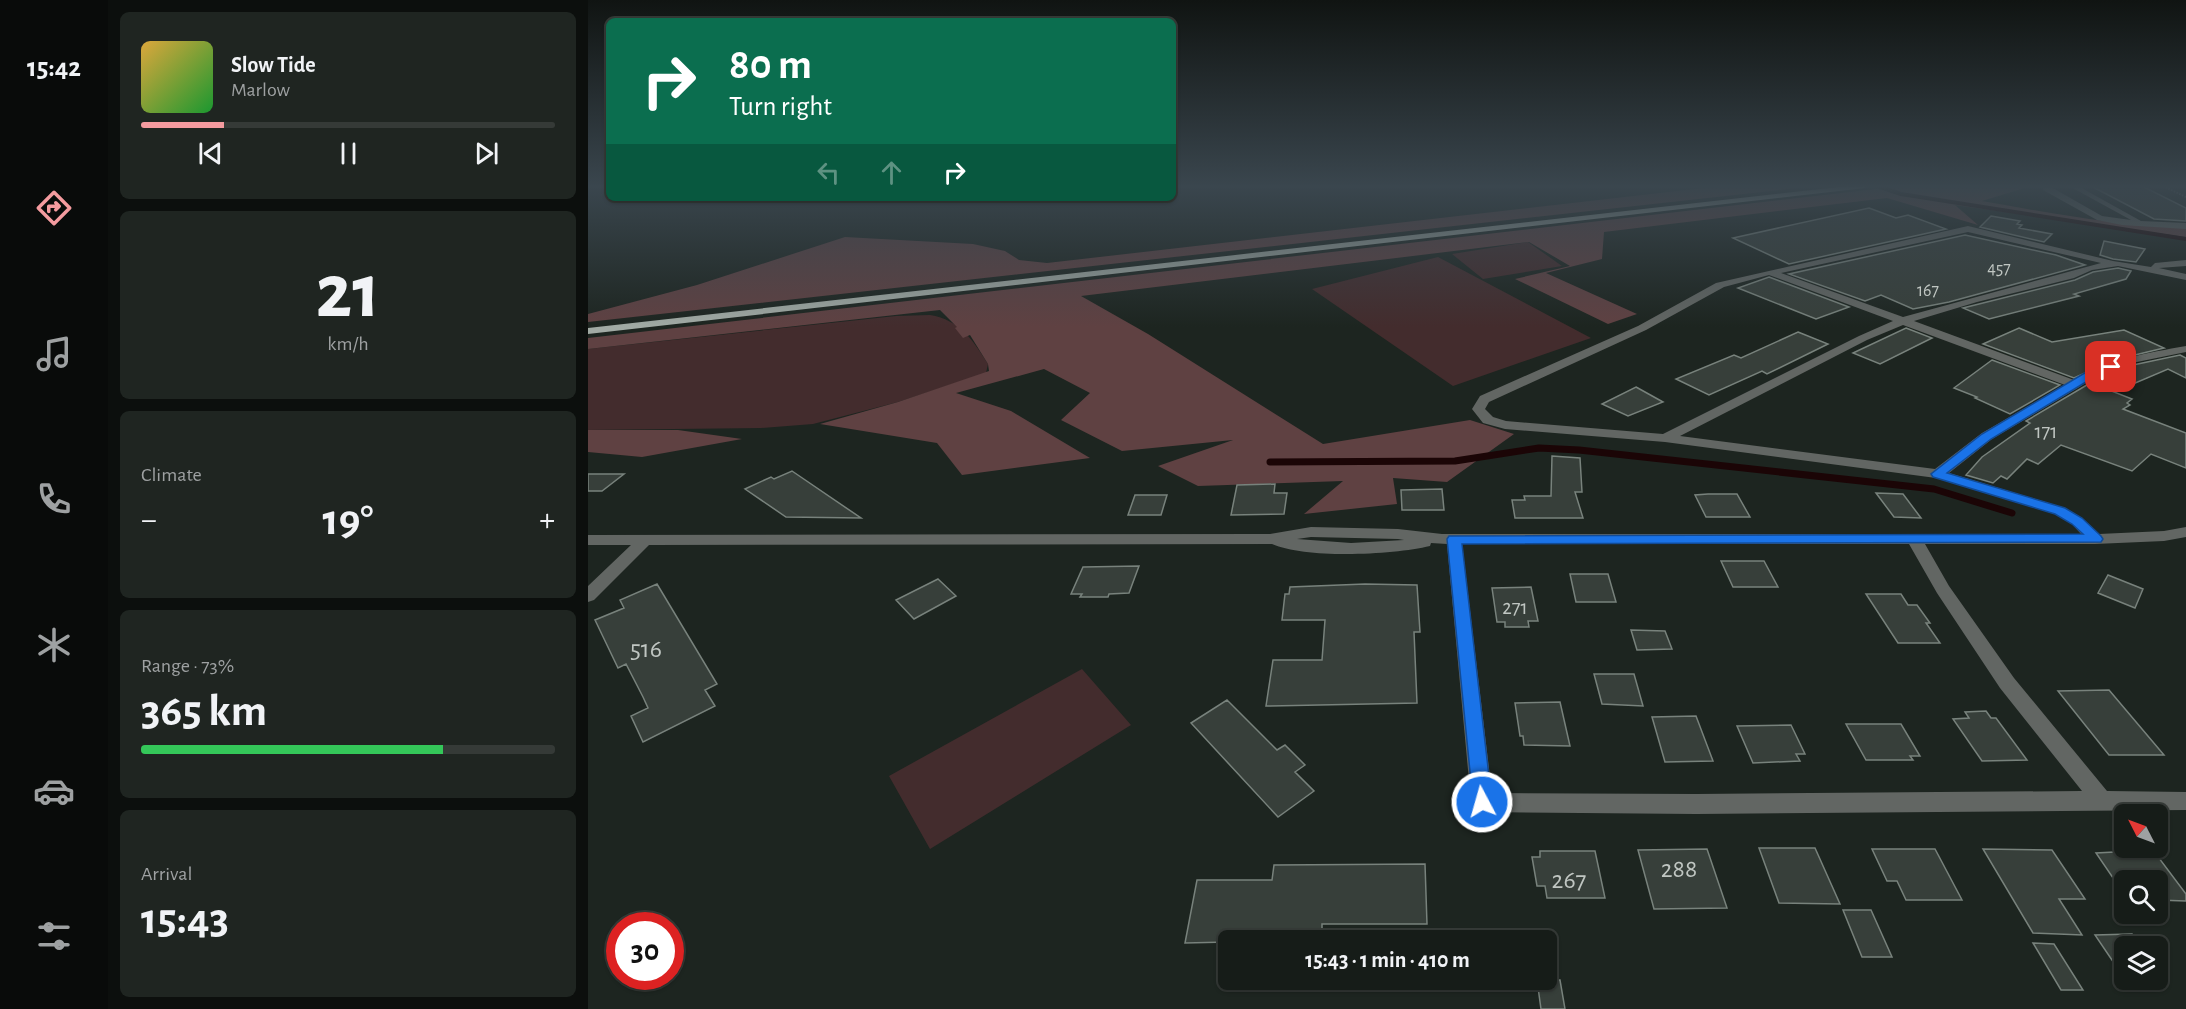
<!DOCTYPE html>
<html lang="en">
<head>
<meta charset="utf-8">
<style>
  :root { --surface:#161c18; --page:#1f2521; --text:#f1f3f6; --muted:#9ea1a2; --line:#353a37; --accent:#f49b9f }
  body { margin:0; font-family:"Alegreya Sans",sans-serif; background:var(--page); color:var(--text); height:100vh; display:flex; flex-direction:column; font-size:22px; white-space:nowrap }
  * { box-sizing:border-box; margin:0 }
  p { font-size:20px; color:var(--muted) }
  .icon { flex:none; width:33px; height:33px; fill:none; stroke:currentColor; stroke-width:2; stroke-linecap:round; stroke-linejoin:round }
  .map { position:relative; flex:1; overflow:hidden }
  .details { display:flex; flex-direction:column; gap:12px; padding:12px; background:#0c0f0d; width:480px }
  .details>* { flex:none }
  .banner { position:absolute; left:18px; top:18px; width:570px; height:183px; border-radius:9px; box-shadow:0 2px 4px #0004,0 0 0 2px var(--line); background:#0b6e4f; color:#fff; overflow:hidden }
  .needle { width:39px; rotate:312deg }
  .fabs { position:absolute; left:1526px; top:804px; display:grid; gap:12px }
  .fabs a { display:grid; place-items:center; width:54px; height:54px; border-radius:9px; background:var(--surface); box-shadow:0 2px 4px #0004,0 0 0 2px var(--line); font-size:30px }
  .speed { position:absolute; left:18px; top:912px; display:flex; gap:12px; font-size:30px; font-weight:700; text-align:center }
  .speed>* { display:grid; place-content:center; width:78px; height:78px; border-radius:50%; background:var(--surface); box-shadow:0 2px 4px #0004,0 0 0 2px var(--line); line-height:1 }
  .speed .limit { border:9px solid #d22; background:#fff; color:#111 }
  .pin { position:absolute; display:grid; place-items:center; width:51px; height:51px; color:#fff; margin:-26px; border-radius:12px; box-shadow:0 3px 9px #0006 }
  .me { position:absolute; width:66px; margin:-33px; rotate:354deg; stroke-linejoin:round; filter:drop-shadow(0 0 4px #0008) }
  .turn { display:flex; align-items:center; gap:21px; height:126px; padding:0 24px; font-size:27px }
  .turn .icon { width:78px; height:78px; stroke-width:2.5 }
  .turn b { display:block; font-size:42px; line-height:51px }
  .lanes { display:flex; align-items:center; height:57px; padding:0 24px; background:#0003; justify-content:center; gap:30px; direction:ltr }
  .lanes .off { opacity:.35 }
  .big { font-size:45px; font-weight:700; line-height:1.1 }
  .details .card { flex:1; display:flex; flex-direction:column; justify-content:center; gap:9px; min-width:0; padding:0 21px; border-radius:9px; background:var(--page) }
  .details .dial { align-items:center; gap:0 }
  .dial b { font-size:78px; line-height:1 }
  .song { display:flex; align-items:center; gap:18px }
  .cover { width:72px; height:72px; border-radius:9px; background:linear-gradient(135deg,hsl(40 70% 55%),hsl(130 70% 35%)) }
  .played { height:6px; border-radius:3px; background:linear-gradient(90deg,var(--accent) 20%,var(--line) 20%) }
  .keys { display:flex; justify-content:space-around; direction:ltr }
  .heat { display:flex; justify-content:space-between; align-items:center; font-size:33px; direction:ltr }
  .charge { height:9px; border-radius:4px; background:linear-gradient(90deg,#34c759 73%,var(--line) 0) }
  .trip { position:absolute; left:630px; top:930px; width:339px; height:60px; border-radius:9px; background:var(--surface); box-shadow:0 2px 4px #0004,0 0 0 2px var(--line); font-weight:700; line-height:60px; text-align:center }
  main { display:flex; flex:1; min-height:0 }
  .dock { display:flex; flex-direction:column; width:108px; justify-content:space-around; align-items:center; background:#090b0a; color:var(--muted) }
  .dock .icon { width:42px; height:42px }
  .dock .active { color:var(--accent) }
  .dock b { font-size:27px; color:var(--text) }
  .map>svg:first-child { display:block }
  .green { fill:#432c2d }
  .forest { fill:#5f4142 }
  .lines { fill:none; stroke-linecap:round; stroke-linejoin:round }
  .stream-far1 { stroke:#1b0506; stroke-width:4 }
  .stream { stroke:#1b0506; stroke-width:7 }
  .building { fill:#373f3a; stroke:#78827c; stroke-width:1.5 }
  .path { stroke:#787f7b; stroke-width:2; stroke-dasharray:1.5 1.5; stroke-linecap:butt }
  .minor { fill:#626663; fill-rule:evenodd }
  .major { fill:#a1aaa4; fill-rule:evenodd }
  .route { fill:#1a73e8; stroke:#114b97; stroke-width:1.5 }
  .labels { text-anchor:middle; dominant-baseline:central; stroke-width:6; stroke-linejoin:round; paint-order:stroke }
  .far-number-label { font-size:18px; fill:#c0c6c2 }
  .number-label { font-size:21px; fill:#c0c6c2 }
  .near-number-label { font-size:26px; fill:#c0c6c2 }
</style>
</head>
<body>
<main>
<nav class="dock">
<b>15:42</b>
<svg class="icon active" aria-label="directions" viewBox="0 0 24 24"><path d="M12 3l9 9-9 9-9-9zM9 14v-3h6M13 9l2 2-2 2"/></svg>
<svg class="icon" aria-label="music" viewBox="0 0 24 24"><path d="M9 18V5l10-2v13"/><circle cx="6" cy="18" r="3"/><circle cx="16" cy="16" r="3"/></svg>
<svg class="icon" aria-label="phone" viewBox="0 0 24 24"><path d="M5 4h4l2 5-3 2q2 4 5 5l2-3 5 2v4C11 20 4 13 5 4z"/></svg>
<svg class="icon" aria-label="climate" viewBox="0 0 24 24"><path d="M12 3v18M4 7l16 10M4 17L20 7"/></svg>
<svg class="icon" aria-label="car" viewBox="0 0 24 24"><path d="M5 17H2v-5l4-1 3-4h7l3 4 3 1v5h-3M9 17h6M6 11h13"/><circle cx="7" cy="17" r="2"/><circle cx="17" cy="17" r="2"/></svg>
<svg class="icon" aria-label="filters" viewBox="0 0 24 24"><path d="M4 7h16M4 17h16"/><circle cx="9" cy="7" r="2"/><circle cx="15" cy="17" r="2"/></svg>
</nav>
<section class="details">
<div class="card">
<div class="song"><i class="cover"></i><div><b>Slow Tide</b><p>Marlow</p></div></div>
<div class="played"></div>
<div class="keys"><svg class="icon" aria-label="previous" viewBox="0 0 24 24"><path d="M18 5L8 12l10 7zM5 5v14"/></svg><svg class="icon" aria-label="pause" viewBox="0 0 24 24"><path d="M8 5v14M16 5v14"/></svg><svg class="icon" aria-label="next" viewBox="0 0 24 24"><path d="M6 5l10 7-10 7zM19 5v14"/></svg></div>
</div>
<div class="card dial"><b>21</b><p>km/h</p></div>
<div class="card"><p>Climate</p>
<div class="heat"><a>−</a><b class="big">19°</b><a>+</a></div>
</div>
<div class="card"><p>Range · 73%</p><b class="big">365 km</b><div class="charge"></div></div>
<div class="card"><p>Arrival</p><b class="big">15:43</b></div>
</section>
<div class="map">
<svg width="1598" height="1009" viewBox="0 0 1598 1009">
  <rect width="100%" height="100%" fill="#1d2520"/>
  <path class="green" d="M940,242L974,266L895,279L864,254Z
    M850,257L1003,338L865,386L724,289Z
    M342,315C372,320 385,340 400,364L398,373L310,402L225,424L173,428L0,430V349L308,316Z
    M494,669L543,725L342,849L301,776Z"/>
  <path class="forest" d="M1133,186H1227L0,322V314L109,285L257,237L385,244L417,251L431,260L459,263Z
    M1314,186H1443L1394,201C1462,213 1529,226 1598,228V237L1367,205L1390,225L1299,198L1016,232L1014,259L958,273L1049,314L1020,324L927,279L982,266L941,242L493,296L560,334L735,444L882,420L926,434L859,482L805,478L809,504L716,514L755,481L610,486L570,466L645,440L534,451L473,420L502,393L456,369L368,393L423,411L502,458L374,475L349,443L232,424L310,402L401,371L400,364L382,335L375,338L367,328L369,327L352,310L0,349V338Z
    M0,430H90L154,439L54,457L0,452Z"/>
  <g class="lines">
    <path class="stream-far1" d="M1289,186L1313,194L1598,239"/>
    <path class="stream" d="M682,462L867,461L951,448L991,450L1346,489L1424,513"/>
  </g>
  <path class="building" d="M1503,186H1554L1598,208V221L1566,219Z
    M1281,208L1308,218L1320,215L1358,229L1201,264L1145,238Z
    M1403,216L1432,221L1429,224L1434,225L1431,228L1464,234L1456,242L1392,227Z
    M1377,235L1468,255L1497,265L1361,302L1325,309L1293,295L1277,301L1201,274Z
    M1516,241L1557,249L1548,262L1525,259L1512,255Z
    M1530,268L1543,271L1538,279L1486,294L1491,296L1401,319L1375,308L1487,280L1505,272Z
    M1181,277L1261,307L1228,319L1150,288Z
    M1318,328L1344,338L1292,364L1265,353Z
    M1431,328L1464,342L1536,330L1576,348L1526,360L1486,378L1395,344Z
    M1210,332L1240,344L1179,374L1174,371L1121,395L1088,379L1146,355L1153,358Z
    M1592,355L1598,358V378L1580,369L1526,392L1544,399L1539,403L1542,405L1535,409L1598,433V468L1563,454L1544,471L1473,445L1450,464L1439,459L1419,479L1413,476L1405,483L1378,475L1394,457L1442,423L1438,421L1509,379L1545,365Z
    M1404,360L1472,385L1422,414L1387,398L1389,397L1366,388Z
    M1048,387L1075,402L1040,416L1014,404Z
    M964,456L992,458L994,492H987L995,518H927L924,500H937L936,496H963Z
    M204,471L273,518L198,517L157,489L183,477L186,479Z
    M0,474H36L14,491H0Z
    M687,484L686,493H699L696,514L643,515L649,485Z
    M854,489L856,510H814L813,490Z
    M1288,493L1315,494L1333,518L1306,517Z
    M1120,494H1149L1162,517H1118L1107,495Z
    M547,495H579L573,515H540Z
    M1133,561H1176L1190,587H1145Z
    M551,566L541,593L521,594L520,597H492L494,594H483L495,567Z
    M982,574H1020L1028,602H988Z
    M1520,575L1555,589L1547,608L1510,593Z
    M350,579L368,596L326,619L308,600Z
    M69,584L129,684L117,690L127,706L55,742L43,716L60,708L55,697L38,664L30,668L7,620L36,608L32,600Z
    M777,584L829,585L832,632H826L829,703L678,706L685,660H734L737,620H694L697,594H701L702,587Z
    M943,587L950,621H940L941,627H917V622H909L904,588Z
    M1278,594H1313L1320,605H1329L1342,623H1338L1352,643H1310Z
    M1043,630L1077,631L1084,649L1049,650Z
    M1006,674H1046L1055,706L1014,704Z
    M1521,690L1576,755H1521L1470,691Z
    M639,700L689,750L697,745L717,765L707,772L726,791L690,817L603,723Z
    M972,702L982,746L936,745L935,736H932L927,703Z
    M1398,711L1403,718H1408L1439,760L1394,761L1365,719L1381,718L1377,712Z
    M1108,716L1125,761L1077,762L1064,717Z
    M1258,724H1313L1332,756H1322L1325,760H1278Z
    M1203,725L1217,754H1208L1212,761L1165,763L1149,726Z
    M1171,848H1227L1252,904L1191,903Z
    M1119,849L1139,908L1066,909L1050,850Z
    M1284,849H1347L1374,900H1318L1309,881H1299Z
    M1395,849L1464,850L1497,899H1471L1494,935L1445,933Z
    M952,851H1007L1017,898H959L957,886H949L944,857H952Z
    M1547,851L1549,854L1563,852L1568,854L1598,894V901L1569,900V880H1536V894L1508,853Z
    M837,864L839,924H734V940L597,943L609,880H684L686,865Z
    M1255,910H1283L1304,957H1274Z
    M1544,934L1553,946H1536V966H1528L1507,935Z
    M1445,943L1466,944L1495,990H1473Z
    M949,980H972L977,1009H953Z"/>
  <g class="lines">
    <path class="path" d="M1575,186L1598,197
      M1595,186L1598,187"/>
    <path class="minor" d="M1456,186H1464L1463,187L1514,216L1543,220L1481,186H1490L1553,221L1598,223V229L1534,225L1509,220L1455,190Z
      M1380,226L1525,261L1563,267L1567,263L1598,260V266L1571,268L1598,274V280L1530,266L1504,270L1486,278L1389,302L1326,321L1486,380C1521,359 1559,353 1598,346V352L1544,363L1508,377L1404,439L1361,473L1477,508L1494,518L1511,534L1576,531L1598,527V537L1576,541L1507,544H1337L1361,586L1426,678L1519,791L1598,792V810L1108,814L894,812L886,809L883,802L859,544L843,543L842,546C805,555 718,559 684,544L61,545L6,600L0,602V586L43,545H0V535L682,534L723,527L810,529L854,534H1493L1484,524L1467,514L1348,478L1077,442L917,429L895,423L884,409L892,396L1050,326L1128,283ZM1380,232L1513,263L1315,317L1193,273ZM1181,275L1305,321L1271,336L1075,434L918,421L905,417L897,409L901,402L1058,330L1136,287ZM1315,325L1477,385L1394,433L1347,469L1092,436L1279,340ZM723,537L810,539L816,540L763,543L709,539ZM874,544H1321L1349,593L1412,688L1494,791L1108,794L904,793Z"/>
    <path class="major" d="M1259,186H1281L1277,188L0,334V328Z"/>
  </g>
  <linearGradient id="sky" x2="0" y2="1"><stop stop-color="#101412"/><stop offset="0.57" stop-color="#3a464e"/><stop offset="1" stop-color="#3a464e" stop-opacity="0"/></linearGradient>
  <rect width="1598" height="327" fill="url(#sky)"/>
  <path class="route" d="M1523,364L1526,365V369L1508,376L1403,439L1359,473L1477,508L1494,518L1513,536L1515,539L1513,542L874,544L904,802L901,808L894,811L887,808L885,802L859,539L861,536L1495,534L1484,524L1467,514L1345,477L1343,474L1394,434L1500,371Z"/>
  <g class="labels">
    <g class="far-number-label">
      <text x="1411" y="269">457</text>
      <text x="1340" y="291">167</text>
    </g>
    <g class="number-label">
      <text x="1458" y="431">171</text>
      <text x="927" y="607">271</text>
    </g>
    <g class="near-number-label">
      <text x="58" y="649">516</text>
      <text x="1091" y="869">288</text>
      <text x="981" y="880">267</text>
    </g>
  </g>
</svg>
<div class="fabs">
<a><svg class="needle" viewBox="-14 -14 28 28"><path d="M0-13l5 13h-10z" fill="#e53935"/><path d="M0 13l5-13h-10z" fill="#9ea1a2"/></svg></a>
<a><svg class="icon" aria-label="search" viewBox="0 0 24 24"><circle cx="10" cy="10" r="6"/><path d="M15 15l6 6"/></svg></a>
<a><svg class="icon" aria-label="layers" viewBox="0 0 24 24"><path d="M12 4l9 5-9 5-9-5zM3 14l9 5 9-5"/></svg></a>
</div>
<div class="speed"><div class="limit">30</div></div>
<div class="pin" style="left:1523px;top:367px;background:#d93025"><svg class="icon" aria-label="arrive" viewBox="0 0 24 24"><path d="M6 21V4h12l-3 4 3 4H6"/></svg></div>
<svg class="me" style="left:894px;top:802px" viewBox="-20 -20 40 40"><circle r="17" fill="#1a73e8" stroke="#fff" stroke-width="3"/><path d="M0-11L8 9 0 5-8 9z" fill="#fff"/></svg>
<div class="trip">15:43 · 1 min · 410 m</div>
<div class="banner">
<div class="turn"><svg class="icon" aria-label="right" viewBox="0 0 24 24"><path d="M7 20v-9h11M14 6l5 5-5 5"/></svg><div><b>80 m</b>Turn right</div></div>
<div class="lanes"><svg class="icon off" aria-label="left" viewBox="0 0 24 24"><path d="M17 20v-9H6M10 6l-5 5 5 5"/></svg><svg class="icon off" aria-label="ahead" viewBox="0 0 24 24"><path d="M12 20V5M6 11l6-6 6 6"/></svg><svg class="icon" aria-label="right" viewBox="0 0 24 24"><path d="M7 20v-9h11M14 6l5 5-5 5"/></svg></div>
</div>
</div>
</main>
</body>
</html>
